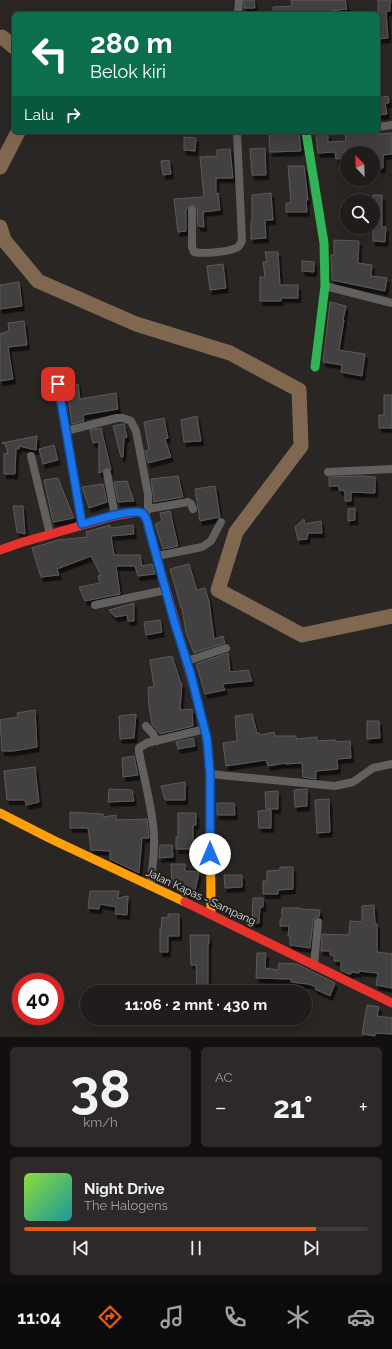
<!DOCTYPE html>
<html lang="id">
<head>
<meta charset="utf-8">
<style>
  :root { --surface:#1f1c1b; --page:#2c2928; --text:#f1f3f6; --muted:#a1a1a3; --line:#3c3a3a; --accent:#ea580c }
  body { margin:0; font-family:Raleway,sans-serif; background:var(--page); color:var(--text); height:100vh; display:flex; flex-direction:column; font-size:15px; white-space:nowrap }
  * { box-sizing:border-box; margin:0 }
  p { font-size:13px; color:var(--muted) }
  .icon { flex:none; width:22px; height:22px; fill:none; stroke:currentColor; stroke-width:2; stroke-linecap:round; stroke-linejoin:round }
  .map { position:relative; height:1037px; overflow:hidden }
  .details { display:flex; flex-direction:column; gap:10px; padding:10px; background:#110f0f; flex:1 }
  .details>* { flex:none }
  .top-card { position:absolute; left:12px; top:12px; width:368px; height:122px; border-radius:6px; box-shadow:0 4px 16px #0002,0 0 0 1px var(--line); background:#0b6e4f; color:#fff; overflow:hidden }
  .needle { width:26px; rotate:337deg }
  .fabs { position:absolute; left:340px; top:146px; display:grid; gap:8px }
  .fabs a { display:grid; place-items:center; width:40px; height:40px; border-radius:50%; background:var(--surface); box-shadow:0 4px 16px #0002,0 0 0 1px var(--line); font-size:20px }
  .speed { position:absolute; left:12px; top:973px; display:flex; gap:8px; font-size:20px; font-weight:700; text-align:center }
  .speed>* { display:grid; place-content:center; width:52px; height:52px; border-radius:50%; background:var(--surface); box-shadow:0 4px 16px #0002,0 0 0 1px var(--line); line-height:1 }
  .speed .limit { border:6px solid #d22; background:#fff; color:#111 }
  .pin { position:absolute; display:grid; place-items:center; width:34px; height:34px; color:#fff; margin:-17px; border-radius:8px; box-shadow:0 2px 6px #0006 }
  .me { position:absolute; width:44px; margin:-22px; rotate:0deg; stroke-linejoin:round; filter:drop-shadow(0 0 3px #0008) }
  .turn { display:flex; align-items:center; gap:14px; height:84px; padding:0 12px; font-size:18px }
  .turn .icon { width:52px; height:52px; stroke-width:2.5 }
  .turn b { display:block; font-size:28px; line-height:34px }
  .then { display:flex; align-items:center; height:38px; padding:0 12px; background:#0003; gap:8px; font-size:15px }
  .big { font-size:30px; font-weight:700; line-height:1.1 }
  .details .card { flex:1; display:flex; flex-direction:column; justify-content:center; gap:6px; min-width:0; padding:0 14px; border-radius:6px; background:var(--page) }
  .details .dial { align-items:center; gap:0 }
  .dial b { font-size:52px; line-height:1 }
  .song { display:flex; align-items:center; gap:12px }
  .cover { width:48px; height:48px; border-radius:6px; background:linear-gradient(135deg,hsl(90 70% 55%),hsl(180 70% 35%)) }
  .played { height:4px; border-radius:2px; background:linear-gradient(90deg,var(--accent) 85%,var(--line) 85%) }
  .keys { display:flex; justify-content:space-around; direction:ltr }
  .heat { display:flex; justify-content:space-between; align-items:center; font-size:22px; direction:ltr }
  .details .tiles { flex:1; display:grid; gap:10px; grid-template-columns:1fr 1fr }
  .card:last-child { grid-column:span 2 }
  .trip { position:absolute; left:80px; top:985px; width:232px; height:40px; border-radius:20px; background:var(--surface); box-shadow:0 4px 16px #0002,0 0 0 1px var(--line); font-weight:700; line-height:40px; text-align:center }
  .tab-bar { display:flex; height:64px; justify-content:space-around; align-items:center; background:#0c0b0b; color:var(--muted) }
  .tab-bar .icon { width:28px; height:28px }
  .tab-bar .selected { color:var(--accent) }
  .tab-bar b { font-size:18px; color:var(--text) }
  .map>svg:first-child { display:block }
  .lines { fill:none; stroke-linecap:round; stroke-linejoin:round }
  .river { stroke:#80674f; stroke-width:15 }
  .building { fill:#42403f; stroke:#5c5a59; filter:url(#shadow) }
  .street { stroke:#61605f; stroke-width:8 }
  .fast { stroke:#30b455; stroke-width:9 }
  .slow { stroke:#ff9f0a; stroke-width:9 }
  .jam { stroke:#e5322d; stroke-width:9 }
  .route-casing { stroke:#114b97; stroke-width:10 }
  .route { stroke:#1a73e8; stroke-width:7 }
  .labels { text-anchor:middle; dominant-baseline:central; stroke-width:4; stroke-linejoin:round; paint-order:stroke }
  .street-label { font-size:11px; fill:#e1dfdd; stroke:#201d1a }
</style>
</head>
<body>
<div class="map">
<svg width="392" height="1037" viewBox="0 0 392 1037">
  <defs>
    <filter id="shadow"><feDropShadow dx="2.5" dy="4.5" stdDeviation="0" flood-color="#0009"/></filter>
  </defs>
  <rect width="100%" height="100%" fill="#292624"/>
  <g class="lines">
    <path class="river" d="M0,38L2,37L14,47
      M0,167L18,132
      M0,227L4,240L38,281L136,324L230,353L299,390L301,446L236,532L218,590L302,635L392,616"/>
  </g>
  <path class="building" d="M244,0H254L255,8H244Z
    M291,0H345L347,9L331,11V14H273V7L292,6Z
    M378,0H390V11H386L388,38L378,39Z
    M388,96L389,103H385L387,114L378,115V98Z
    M285,132H299L301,151L270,152L269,135L285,134Z
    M363,132H379V134L392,133V154L383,155V168H373V152L364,153L363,150L344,151L345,158L336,159L335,152L318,153L316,134H328V142L346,141L345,134Z
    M184,137L196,138L195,151L184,150Z
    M265,148L266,175H252L250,149Z
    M230,149L233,178H216V194L218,193L220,210L203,212L204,227L198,226L197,208L194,205H190L186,210V231L178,232L174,199L204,197L200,157L217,156V150Z
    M169,160L171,174L163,175L161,161Z
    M288,166H304L308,200H306L307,212H286V203H291Z
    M271,193L273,220H265L266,238L251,239V222H252V195Z
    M373,195H382V227H386L385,242L373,241Z
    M334,240L359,241L358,263L372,265L371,276L387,278L385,291L332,280L331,255H334Z
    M265,252H278L280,285H298V298H281V301H260V277H265L263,262H267Z
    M302,261L314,262V272L302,271Z
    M223,264L226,288L210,290L207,266Z
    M19,282L22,306L0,309V285Z
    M330,302L346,306L343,320H344L339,350L365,354L362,376L341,372L342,365L323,362Z
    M24,321L27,345L8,347L13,379L0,381V334L9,331L8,323Z
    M78,384L80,399L116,393L118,409L83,415L84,421L72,424L66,386Z
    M384,395H392V428H379V415H384Z
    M197,416L201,441L184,442L181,420Z
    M164,418L168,438L165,439L171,457L148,463L145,451L149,450L144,422Z
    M122,424H124L127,437L124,438L123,457H121L113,426Z
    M101,428L111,470L106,468L102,472L99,473V442L93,443L90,430Z
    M37,436L36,450L19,446V449H16L15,474H4V454L8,453L5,444L2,443Z
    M54,445L58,460L43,464L39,449Z
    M178,476L183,497L154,502L153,493L151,479Z
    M363,476L375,477V493L351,492V501H345V491L339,490V486H329V477Z
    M58,478L74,518L53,522L44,480Z
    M127,481L134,501L118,502L114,482Z
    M103,484L107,502L89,508L82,487Z
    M215,486L220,517L200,521L195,489Z
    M13,506H23L25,534L17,532Z
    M355,508V520L348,521V509Z
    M170,511L178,546L163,549L155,524L162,521L160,513Z
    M304,519L305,524L321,521L322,533H308L307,539L298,540L295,527Z
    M110,525V528L133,525L134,534L111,536L114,555H140L142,566L152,564L155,574L138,576L135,566H116L120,594L85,601L79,587L100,583L98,576L101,575L91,556L57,569L59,575L41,577L32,548L58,540L87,537L86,532Z
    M189,564L197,590L205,588L209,601L214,639L223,636L225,643L194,653L186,633L182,608H181L170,569Z
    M134,603V621H128L127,615L115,617L109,610Z
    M160,620L162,632L146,635L144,622Z
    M228,653L230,672L248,670L252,681L222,684L225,690L205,694L196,664Z
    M172,656L181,683H182L180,710L192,709L193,726L160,734L152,724L149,707L148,687H154L150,660Z
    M35,710L37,747L13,751H2L0,720L18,717L17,713Z
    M136,714L134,738L120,739L119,716Z
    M252,714L257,733H259L260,735L274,732L275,736H296V739L317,737V741L336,740V742L350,741L351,758L337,759L338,769L316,771V779L303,777L302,763L285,764V763L268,766L266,760L226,766L223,743L237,741L235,716Z
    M367,721H379L380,738L367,739Z
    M193,738L195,746L178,749L176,742Z
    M134,756L138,775L123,777L122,758Z
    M35,767L39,802L26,805L25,800H7L4,771Z
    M185,782V800H165L161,786Z
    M109,789L132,790L134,801L108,802Z
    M307,789V806L295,807L294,790Z
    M278,791V809H266L265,792Z
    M329,799L330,832L317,833L315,800Z
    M217,803H234L235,815H217Z
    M271,810V828H259L258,811Z
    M70,812L103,814V817L116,815V820L147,819L149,838H142L139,873L110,859V851L91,850L88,828H70Z
    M178,813H196V825H193V849H176V837H178Z
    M160,845H172L173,857L159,858Z
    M171,864H185V871L199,872L194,896L184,893V886L172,885Z
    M280,867H293V889L278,890V894H263V881H267V871L280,870Z
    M224,875H242V887L225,888Z
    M90,891H119L118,898L128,896L127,915L115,914L116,907L100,904L99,909L88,908Z
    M253,898H263V907H260L259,923H252Z
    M374,905L375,924H377V952L392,954V988L376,985L378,973L359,971V973L351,972V974H348L341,970V961H334V956L330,955V951H321L322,934L349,935L350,921L362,922V906Z
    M282,908H300V909L320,910L319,917H315L313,921L310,948L290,945V936H288L289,926H280V919H282Z
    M168,914H179V936H168V952H160V929H161L162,917L168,918Z
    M190,935H209V944H208V992H197L196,965H191Z
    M257,953H266L265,968L278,970L279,963L297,964L335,983L330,996L315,989L316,987L308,984L291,982V979L256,978Z
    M367,1005L379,1007L377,1016L392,1018V1034L375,1033V1036L362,1034Z"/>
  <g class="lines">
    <path class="street" d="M238,14L239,0
      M378,127L392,125
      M192,210V247L194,252C202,254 234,252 239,246C240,245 241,242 242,241L237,132
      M325,286L392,303
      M58,385L82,524
      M66,431L117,418H123L131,421L136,431L148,494V509L145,515
      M31,456L50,534
      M328,472L392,469
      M107,473L115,516
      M148,509L188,502L191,504L193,509
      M157,556L202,547L211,541L221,522
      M95,605L166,590
      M187,661L226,648
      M146,726L153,734L157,741
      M210,774L335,786L353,782L373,768L392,764
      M150,886C152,870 155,854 154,837C153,809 144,780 139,752V748L147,743L205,729
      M314,965L318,922"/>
    <path class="fast" d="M306,132L324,243L325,286L315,367"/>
    <path class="slow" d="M195,692L207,739L210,774L211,914
      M0,813L53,840L185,902"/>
    <path class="jam" d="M0,550L23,542L115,516L137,512L145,515L195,692
      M185,902L392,1003"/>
  </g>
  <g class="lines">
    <defs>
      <path id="route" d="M58,384L82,524C94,521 132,508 142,513C145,515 146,518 147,521L174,621L191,675L207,739L210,774V854"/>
    </defs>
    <use href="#route" class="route-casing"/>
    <use href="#route" class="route"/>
  </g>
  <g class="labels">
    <g class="street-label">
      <text transform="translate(201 897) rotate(25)">Jalan Kapas - Sampang</text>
    </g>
  </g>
</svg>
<div class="fabs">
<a><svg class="needle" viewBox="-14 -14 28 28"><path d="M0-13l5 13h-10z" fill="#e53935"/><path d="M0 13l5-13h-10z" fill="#a1a1a3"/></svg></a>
<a><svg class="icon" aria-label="search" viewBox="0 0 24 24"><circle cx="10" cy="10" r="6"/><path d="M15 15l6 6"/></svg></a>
</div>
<div class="speed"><div class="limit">40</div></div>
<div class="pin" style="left:58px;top:384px;background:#d93025"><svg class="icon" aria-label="arrive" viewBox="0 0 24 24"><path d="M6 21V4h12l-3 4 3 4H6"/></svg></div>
<svg class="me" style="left:210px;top:854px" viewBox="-20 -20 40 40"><circle r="19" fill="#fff"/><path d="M0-13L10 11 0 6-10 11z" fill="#1a73e8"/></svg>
<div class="trip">11:06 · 2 mnt · 430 m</div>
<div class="top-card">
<div class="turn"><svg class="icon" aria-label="left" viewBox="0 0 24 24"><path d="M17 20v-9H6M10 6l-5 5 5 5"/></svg><div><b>280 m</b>Belok kiri</div></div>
<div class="then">Lalu<svg class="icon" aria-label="right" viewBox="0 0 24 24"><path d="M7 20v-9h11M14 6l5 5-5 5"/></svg></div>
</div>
</div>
<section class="details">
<div class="tiles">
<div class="card dial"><b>38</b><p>km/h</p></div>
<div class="card"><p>AC</p>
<div class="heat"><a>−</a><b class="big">21°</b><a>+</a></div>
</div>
<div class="card">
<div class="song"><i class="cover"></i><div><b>Night Drive</b><p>The Halogens</p></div></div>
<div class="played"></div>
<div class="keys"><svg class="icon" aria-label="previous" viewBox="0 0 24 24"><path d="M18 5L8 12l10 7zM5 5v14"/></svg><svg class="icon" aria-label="pause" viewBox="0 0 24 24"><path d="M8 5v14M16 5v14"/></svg><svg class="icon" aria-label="next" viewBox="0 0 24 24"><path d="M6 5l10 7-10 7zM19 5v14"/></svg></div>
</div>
</div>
</section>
<nav class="tab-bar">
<b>11:04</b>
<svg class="icon selected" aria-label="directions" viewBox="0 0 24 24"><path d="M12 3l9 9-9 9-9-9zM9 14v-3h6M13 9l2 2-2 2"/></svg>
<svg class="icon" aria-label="music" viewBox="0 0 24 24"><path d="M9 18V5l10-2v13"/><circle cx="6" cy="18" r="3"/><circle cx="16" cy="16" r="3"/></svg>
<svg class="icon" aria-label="phone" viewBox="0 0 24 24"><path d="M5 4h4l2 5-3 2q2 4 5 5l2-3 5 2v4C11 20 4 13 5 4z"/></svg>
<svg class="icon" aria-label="climate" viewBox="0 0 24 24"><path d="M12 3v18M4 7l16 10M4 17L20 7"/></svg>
<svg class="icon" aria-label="car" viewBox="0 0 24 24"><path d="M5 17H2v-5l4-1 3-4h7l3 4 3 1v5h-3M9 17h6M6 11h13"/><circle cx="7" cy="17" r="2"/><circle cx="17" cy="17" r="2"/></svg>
</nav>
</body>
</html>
